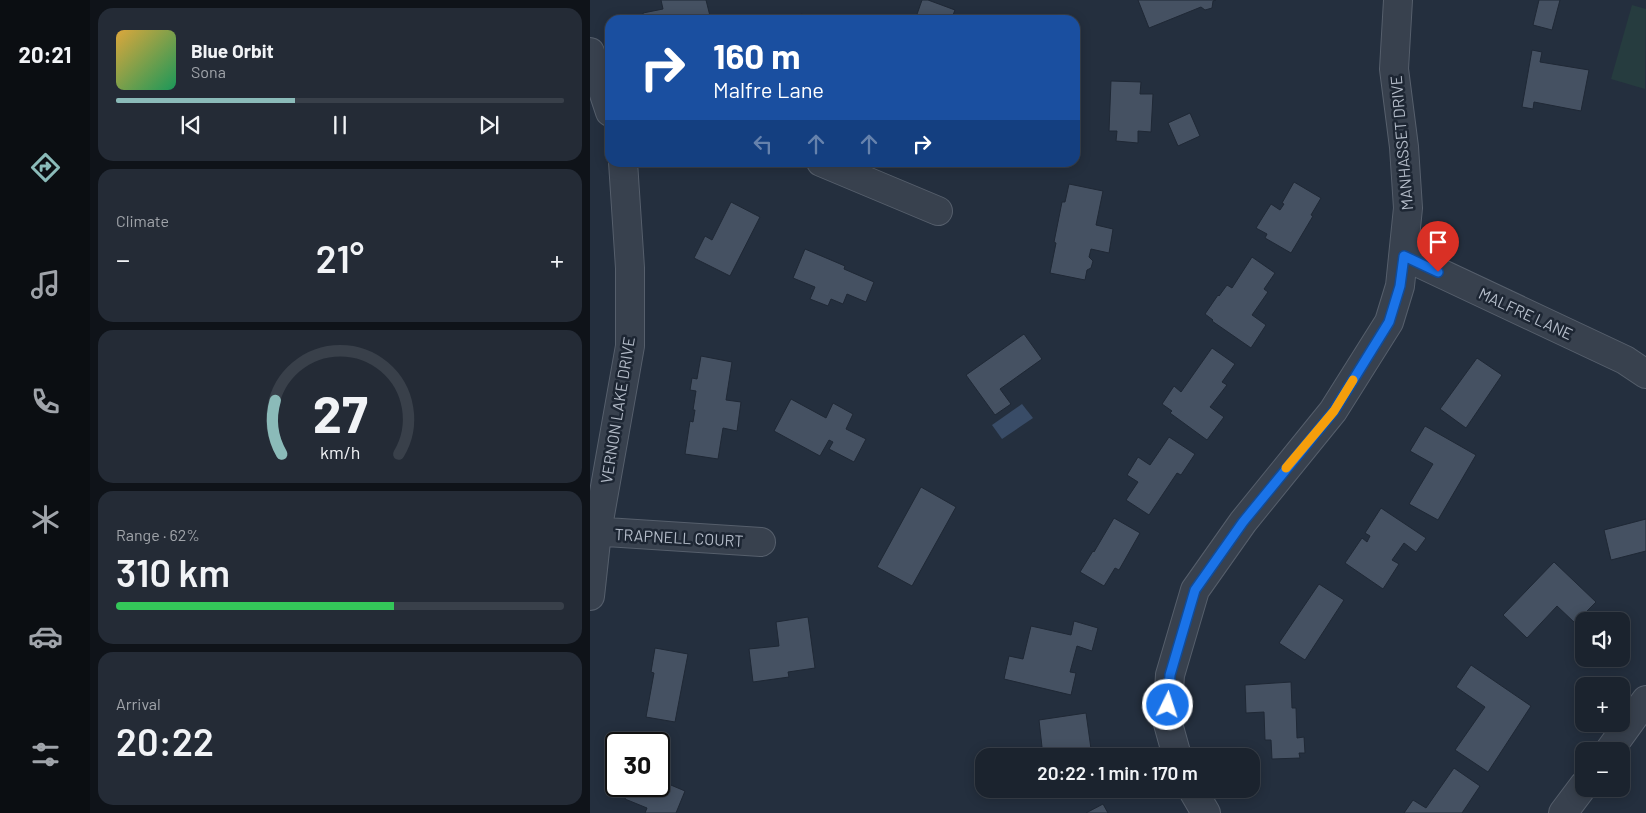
<!DOCTYPE html>
<html lang="en">
<head>
<meta charset="utf-8">
<style>
  :root { --surface:#1b232e; --page:#242b36; --text:#f1f3f6; --muted:#a0a4aa; --line:#39404a; --accent:#8bbbb9 }
  body { margin:0; font-family:Barlow,sans-serif; background:var(--page); color:var(--text); height:100vh; display:flex; flex-direction:column; font-size:19px; white-space:nowrap }
  * { box-sizing:border-box; margin:0 }
  p { font-size:16px; color:var(--muted) }
  .icon { flex:none; width:28px; height:28px; fill:none; stroke:currentColor; stroke-width:2; stroke-linecap:round; stroke-linejoin:round }
  .map { position:relative; flex:1; overflow:hidden }
  .panel { display:flex; flex-direction:column; gap:8px; padding:8px; background:#0f1319; width:500px }
  .panel>* { flex:none }
  .top-card { position:absolute; left:15px; top:15px; width:475px; height:152px; border-radius:15px; box-shadow:0 2px 12px #0003,0 0 0 1px var(--line); background:#1a4fa0; color:#fff; overflow:hidden }
  .tools { position:absolute; left:985px; top:612px; display:grid; gap:10px }
  .tools a { display:grid; place-items:center; width:55px; height:55px; border-radius:10px; background:var(--surface); box-shadow:0 2px 12px #0003,0 0 0 1px var(--line); font-size:25px }
  .speed { position:absolute; left:15px; top:732px; display:flex; gap:10px; font-size:25px; font-weight:700; text-align:center }
  .speed>* { display:grid; place-content:center; width:65px; height:65px; border-radius:50%; background:var(--surface); box-shadow:0 2px 12px #0003,0 0 0 1px var(--line); line-height:1 }
  .speed .limit { border:2px solid #111; border-radius:8px; background:#fff; color:#111 }
  .pin { position:absolute; display:grid; place-items:center; width:42px; height:42px; color:#fff; margin:-51px -21px; border-radius:50% 50% 50% 0; rotate:-45deg; box-shadow:0 0 5px #0007 }
  .pin .icon { rotate:45deg }
  .me { position:absolute; width:55px; margin:-28px; rotate:4deg; stroke-linejoin:round; filter:drop-shadow(0 0 4px #0008) }
  .turn { display:flex; align-items:center; gap:18px; height:105px; padding:0 25px; font-size:22px }
  .turn .icon { width:65px; height:65px; stroke-width:2.5 }
  .turn b { display:block; font-size:35px; line-height:42px }
  .lanes { display:flex; align-items:center; height:48px; padding:0 25px; background:#0003; justify-content:center; gap:25px; direction:ltr }
  .lanes .off { opacity:.35 }
  .big { font-size:38px; font-weight:600; line-height:1.1 }
  .panel .card { flex:1; display:flex; flex-direction:column; justify-content:center; gap:8px; min-width:0; padding:0 18px; border-radius:15px; background:var(--page) }
  .panel .dial { align-items:center; gap:0 }
  .dial svg { height:130px; overflow:visible; fill:none; stroke:var(--line); stroke-width:7; stroke-linecap:round; text-anchor:middle }
  .dial text { fill:var(--text); stroke:none }
  .song { display:flex; align-items:center; gap:15px }
  .cover { width:60px; height:60px; border-radius:8px; background:linear-gradient(135deg,hsl(40 70% 55%),hsl(150 70% 35%)) }
  .played { height:5px; border-radius:2px; background:linear-gradient(90deg,var(--accent) 40%,var(--line) 40%) }
  .keys { display:flex; justify-content:space-around; direction:ltr }
  .heat { display:flex; justify-content:space-between; align-items:center; font-size:28px; direction:ltr }
  .charge { height:8px; border-radius:4px; background:linear-gradient(90deg,#34c759 62%,var(--line) 0) }
  .trip { position:absolute; left:385px; top:748px; width:285px; height:50px; border-radius:15px; background:var(--surface); box-shadow:0 2px 12px #0003,0 0 0 1px var(--line); font-weight:600; line-height:50px; text-align:center }
  main { display:flex; flex:1; min-height:0 }
  .menu { display:flex; flex-direction:column; width:90px; justify-content:space-around; align-items:center; background:#0b0e12; color:var(--muted) }
  .menu .icon { width:35px; height:35px }
  .menu .on { color:var(--accent) }
  .menu b { font-size:22px; color:var(--text) }
  .map>svg:first-child { display:block }
  .green { fill:#263c3f }
  .water { fill:#394c67 }
  .building { fill:#455162; stroke:#1f2835 }
  .lines { fill:none; stroke-linecap:round; stroke-linejoin:round }
  .minor-casing { stroke:#565f6c; stroke-width:30 }
  .minor { stroke:#38414e; stroke-width:28 }
  .route-casing { stroke:#114b97; stroke-width:12 }
  .route { stroke:#1a73e8; stroke-width:9 }
  .slow { stroke:#f59e0b; stroke-width:9 }
  .labels { text-anchor:middle; dominant-baseline:central; stroke-width:5; stroke-linejoin:round; paint-order:stroke }
  .street-label { font-size:16px; fill:#b4bcc9; stroke:#1d2633 }
</style>
</head>
<body>
<main>
<nav class="menu">
<b>20:21</b>
<svg class="icon on" aria-label="directions" viewBox="0 0 24 24"><path d="M12 3l9 9-9 9-9-9zM9 14v-3h6M13 9l2 2-2 2"/></svg>
<svg class="icon" aria-label="music" viewBox="0 0 24 24"><path d="M9 18V5l10-2v13"/><circle cx="6" cy="18" r="3"/><circle cx="16" cy="16" r="3"/></svg>
<svg class="icon" aria-label="phone" viewBox="0 0 24 24"><path d="M5 4h4l2 5-3 2q2 4 5 5l2-3 5 2v4C11 20 4 13 5 4z"/></svg>
<svg class="icon" aria-label="climate" viewBox="0 0 24 24"><path d="M12 3v18M4 7l16 10M4 17L20 7"/></svg>
<svg class="icon" aria-label="car" viewBox="0 0 24 24"><path d="M5 17H2v-5l4-1 3-4h7l3 4 3 1v5h-3M9 17h6M6 11h13"/><circle cx="7" cy="17" r="2"/><circle cx="17" cy="17" r="2"/></svg>
<svg class="icon" aria-label="filters" viewBox="0 0 24 24"><path d="M4 7h16M4 17h16"/><circle cx="9" cy="7" r="2"/><circle cx="15" cy="17" r="2"/></svg>
</nav>
<section class="panel">
<div class="card">
<div class="song"><i class="cover"></i><div><b>Blue Orbit</b><p>Sona</p></div></div>
<div class="played"></div>
<div class="keys"><svg class="icon" aria-label="previous" viewBox="0 0 24 24"><path d="M18 5L8 12l10 7zM5 5v14"/></svg><svg class="icon" aria-label="pause" viewBox="0 0 24 24"><path d="M8 5v14M16 5v14"/></svg><svg class="icon" aria-label="next" viewBox="0 0 24 24"><path d="M6 5l10 7-10 7zM19 5v14"/></svg></div>
</div>
<div class="card"><p>Climate</p>
<div class="heat"><a>−</a><b class="big">21°</b><a>+</a></div>
</div>
<div class="card dial"><svg viewBox="0 0 100 80">
<path d="M14 69A42 42 0 1 1 86 69"/>
<path d="M14 69A42 42 0 0 1 10 36" stroke="#8bbbb9"/>
<text x="50" y="56" font-size="32" font-weight="700">27</text>
<text x="50" y="72" font-size="11">km/h</text>
</svg></div>
<div class="card"><p>Range · 62%</p><b class="big">310 km</b><div class="charge"></div></div>
<div class="card"><p>Arrival</p><b class="big">20:22</b></div>
</section>
<div class="map">
<svg width="1056" height="813" viewBox="0 0 1056 813">
  <rect width="100%" height="100%" fill="#242f3e"/>
  <path class="green" d="M1042,5L1056,9L1055,89L1021,79Z"/>
  <path class="water" d="M432,404L443,418L412,439L402,425Z"/>
  <path class="building" d="M71,0H116L120,16L107,20H54L53,13L73,9Z
    M332,0H338L365,10L361,20H325Z
    M548,0H626L623,1L622,8L615,10L611,7L559,28Z
    M949,0H970L962,30L943,25Z
    M211,14L233,20H209Z
    M942,50L952,52L950,62L999,70L991,111L944,102L943,109L932,107Z
    M521,81L551,82L550,94H563L561,132L548,131V143L526,141L527,131H519Z
    M600,113L610,136L588,146L578,123Z
    M704,182L731,198L721,215L723,216L701,253L675,238L677,234L666,228L681,204L690,210L694,204L692,203Z
    M479,184L513,191L506,225L523,229L519,253L501,249L499,257L503,261L501,268L497,270L495,280L460,273L466,243L464,242L472,202H475Z
    M141,202L170,217L140,276L104,258L115,236L122,240Z
    M215,249L255,266L254,269L284,282L276,302L257,294L253,304L241,299L238,306L220,299L225,287L203,278Z
    M662,257L685,273L674,289L678,292L662,315L676,325L661,348L622,321L623,320L615,314L628,295L629,296L637,285L642,288Z
    M434,334L452,359L410,389L421,404L405,415L376,375Z
    M622,348L645,364L632,382L637,385L620,407L634,417L617,440L580,413L582,411L572,404L584,386L591,392Z
    M111,356L142,362L136,400L151,402L147,431L133,428L128,459L95,454L100,421L103,422L105,410H103L106,391L100,390L102,378L107,379Z
    M887,358L912,375L876,428L850,409Z
    M201,399L236,418L243,403L263,414L256,429L276,439L264,462L239,449L243,442L239,440L230,456L184,431Z
    M835,426L886,455L848,520L819,504L843,464L820,451Z
    M579,437L605,454L591,475L587,473L559,515L536,500L548,482L537,475L548,457L560,465Z
    M331,487L366,507L322,586L287,567Z
    M791,508L836,538L826,552L814,543L802,560L809,564L793,589L755,563L772,538L777,542L780,536L775,533Z
    M524,518L550,533L529,570L525,568L514,586L490,572L503,551L504,552Z
    M1056,519V551L1021,560L1014,530Z
    M964,562L1006,602L985,623L967,606L937,638L913,615Z
    M729,584L754,600L715,660L689,643Z
    M218,617L225,668L198,672L199,677L163,682L159,649L189,646L186,622Z
    M484,621L508,628L502,651L487,646L480,672L486,673L481,695L414,679L419,656L433,659L441,626L481,635Z
    M65,648L98,654L85,722L56,717L64,673L61,672Z
    M881,665L941,706L898,772L865,750L895,707L866,687Z
    M701,682L702,708H706L707,738L714,737L715,753H709L710,758L682,759L681,740H675L674,712L656,713L655,685Z
    M496,713L502,756H448L447,748L452,747L449,720Z
    M864,768L890,786L872,813H814L823,800L836,808Z
    M69,780L95,791L86,813H55L57,808L35,799L41,786H69Z
    M513,804L518,813H496Z"/>
  <g class="lines">
    <defs>
      <path id="minor" d="M0,52L20,112
        M231,162L348,211
        M814,256L1035,360L1056,374
        M0,531L171,542
        M0,596L7,532L40,346V268L33,162
        M1019,751L1056,700
        M587,756L577,720L580,675L605,590L653,522L743,411L799,322L810,286L818,208L814,147L804,69L808,0
        M602,789L616,813
        M973,813L994,785"/>
    </defs>
    <use href="#minor" class="minor-casing"/>
    <use href="#minor" class="minor"/>
  </g>
  <g class="lines">
    <defs>
      <path id="route" d="M578,705L580,675L605,590L653,522L744,411L799,322L810,286L814,256L848,272"/>
    </defs>
    <use href="#route" class="route-casing"/>
    <use href="#route" class="route"/>
    <path class="slow" d="M696,468L744,411L763,380"/>
  </g>
  <g class="labels">
    <g class="street-label">
      <text transform="translate(811 143) rotate(-95)">MANHASSET DRIVE</text>
      <text transform="translate(936 313) rotate(25)">MALFRE LANE</text>
      <text transform="translate(27 410) rotate(-81)">VERNON LAKE DRIVE</text>
      <text transform="translate(89 537) rotate(3)">TRAPNELL COURT</text>
    </g>
  </g>
</svg>
<div class="tools">
<a><svg class="icon" aria-label="sound" viewBox="0 0 24 24"><path d="M4 9h4l5-4v14l-5-4H4zM17 9q2 3 0 6"/></svg></a>
<a>+</a>
<a>−</a>
</div>
<div class="speed"><div class="limit">30</div></div>
<div class="pin" style="left:848px;top:272px;background:#d93025"><svg class="icon" aria-label="arrive" viewBox="0 0 24 24"><path d="M6 21V4h12l-3 4 3 4H6"/></svg></div>
<svg class="me" style="left:578px;top:705px" viewBox="-20 -20 40 40"><circle r="17" fill="#1a73e8" stroke="#fff" stroke-width="3"/><path d="M0-11L8 9 0 5-8 9z" fill="#fff"/></svg>
<div class="trip">20:22 · 1 min · 170 m</div>
<div class="top-card">
<div class="turn"><svg class="icon" aria-label="right" viewBox="0 0 24 24"><path d="M7 20v-9h11M14 6l5 5-5 5"/></svg><div><b>160 m</b>Malfre Lane</div></div>
<div class="lanes"><svg class="icon off" aria-label="left" viewBox="0 0 24 24"><path d="M17 20v-9H6M10 6l-5 5 5 5"/></svg><svg class="icon off" aria-label="ahead" viewBox="0 0 24 24"><path d="M12 20V5M6 11l6-6 6 6"/></svg><svg class="icon off" aria-label="ahead" viewBox="0 0 24 24"><path d="M12 20V5M6 11l6-6 6 6"/></svg><svg class="icon" aria-label="right" viewBox="0 0 24 24"><path d="M7 20v-9h11M14 6l5 5-5 5"/></svg></div>
</div>
</div>
</main>
</body>
</html>
